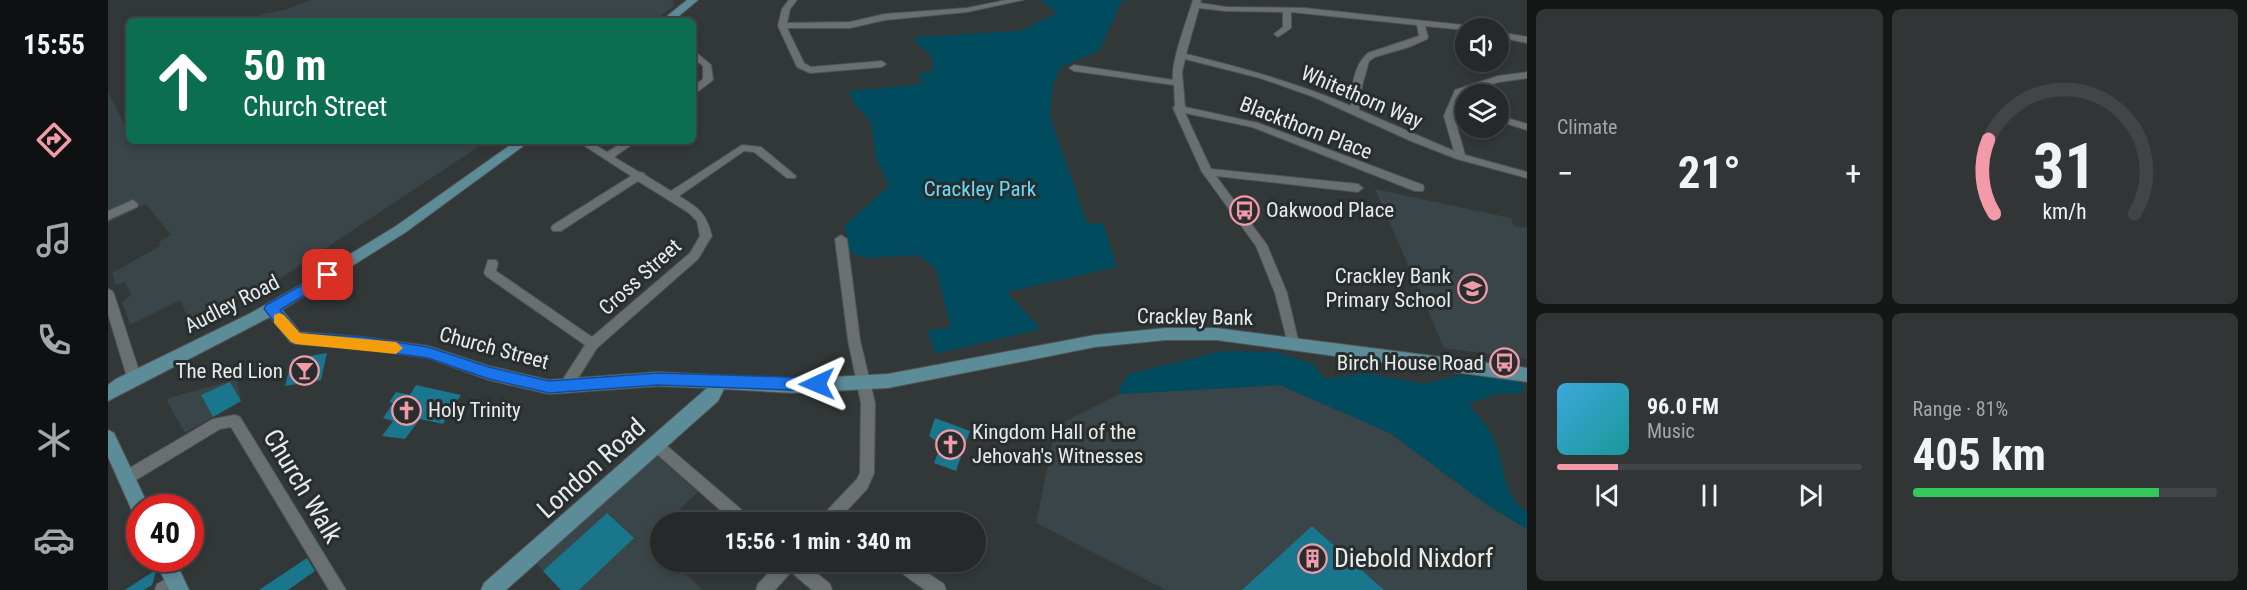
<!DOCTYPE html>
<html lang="en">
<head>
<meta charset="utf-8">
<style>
  :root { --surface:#26292a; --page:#323536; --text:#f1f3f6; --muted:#a4a6a8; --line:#424547; --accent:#f39aa9 }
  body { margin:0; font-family:"Roboto Condensed",sans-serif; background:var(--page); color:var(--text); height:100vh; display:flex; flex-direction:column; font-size:22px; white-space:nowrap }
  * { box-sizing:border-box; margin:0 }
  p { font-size:20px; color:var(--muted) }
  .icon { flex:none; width:33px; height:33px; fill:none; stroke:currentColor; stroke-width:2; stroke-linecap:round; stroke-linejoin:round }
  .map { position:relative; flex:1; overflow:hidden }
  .drawer { display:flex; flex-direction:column; gap:9px; padding:9px; background:#151717; width:720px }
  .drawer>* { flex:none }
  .guide { position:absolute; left:18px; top:18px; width:570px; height:126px; border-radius:9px; box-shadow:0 3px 9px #0003,0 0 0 2px var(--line); background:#0b6e4f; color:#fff; overflow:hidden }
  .buttons { position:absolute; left:1347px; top:18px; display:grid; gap:12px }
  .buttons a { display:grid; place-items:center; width:54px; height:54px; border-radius:50%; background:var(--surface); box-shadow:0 3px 9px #0003,0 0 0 2px var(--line); font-size:30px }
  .speed { position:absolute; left:18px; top:494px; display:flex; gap:12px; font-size:30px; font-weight:700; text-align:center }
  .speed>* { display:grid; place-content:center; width:78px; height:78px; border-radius:50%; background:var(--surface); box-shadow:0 3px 9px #0003,0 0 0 2px var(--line); line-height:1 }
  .speed .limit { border:9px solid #d22; background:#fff; color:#111 }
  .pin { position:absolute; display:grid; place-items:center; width:51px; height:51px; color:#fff; margin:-26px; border-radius:12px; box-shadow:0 3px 9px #0006 }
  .me { position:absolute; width:66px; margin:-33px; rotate:269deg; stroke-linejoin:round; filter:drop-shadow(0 0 4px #0008) }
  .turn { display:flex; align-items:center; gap:21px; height:126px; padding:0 18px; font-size:27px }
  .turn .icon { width:78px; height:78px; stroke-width:2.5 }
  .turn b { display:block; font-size:42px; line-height:51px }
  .big { font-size:45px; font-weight:700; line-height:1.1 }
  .drawer .widget { flex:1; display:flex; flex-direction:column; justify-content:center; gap:9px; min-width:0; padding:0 21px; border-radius:9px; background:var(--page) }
  .drawer .dial { align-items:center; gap:0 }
  .dial svg { height:156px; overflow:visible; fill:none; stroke:var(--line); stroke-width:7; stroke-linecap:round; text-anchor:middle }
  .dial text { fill:var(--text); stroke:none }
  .song { display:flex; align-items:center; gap:18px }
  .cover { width:72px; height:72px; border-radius:9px; background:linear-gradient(135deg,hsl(200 70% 55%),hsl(180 70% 35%)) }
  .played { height:6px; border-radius:3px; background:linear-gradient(90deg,var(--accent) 20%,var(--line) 20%) }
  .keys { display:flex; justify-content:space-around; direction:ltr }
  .heat { display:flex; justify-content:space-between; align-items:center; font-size:33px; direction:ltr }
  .charge { height:9px; border-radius:4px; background:linear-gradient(90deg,#34c759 81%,var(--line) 0) }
  .drawer .tiles { flex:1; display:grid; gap:9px; grid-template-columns:repeat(2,1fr) }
  .trip { position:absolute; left:542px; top:512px; width:336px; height:60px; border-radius:30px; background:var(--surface); box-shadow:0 3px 9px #0003,0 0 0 2px var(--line); font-weight:700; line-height:60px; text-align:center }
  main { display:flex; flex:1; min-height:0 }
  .tabs { display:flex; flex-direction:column; width:108px; justify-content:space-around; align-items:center; background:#0f1011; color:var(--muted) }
  .tabs .icon { width:42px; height:42px }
  .tabs .active { color:var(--accent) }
  .tabs b { font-size:27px; color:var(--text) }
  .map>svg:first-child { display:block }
  .built { fill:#394548 }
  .green { fill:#004c5e }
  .building { fill:#1a768c }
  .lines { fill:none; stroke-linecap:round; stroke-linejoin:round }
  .street-casing { stroke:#505355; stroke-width:2 }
  .secondary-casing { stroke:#505355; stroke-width:2 }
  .street { fill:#6a7071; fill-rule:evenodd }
  .secondary { fill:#5c8c98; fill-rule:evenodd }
  .route { fill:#1a73e8; stroke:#114b97; stroke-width:1.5 }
  .slow { fill:#f59e0b }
  .labels { text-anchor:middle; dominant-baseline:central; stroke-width:6; stroke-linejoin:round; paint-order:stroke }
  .street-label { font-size:21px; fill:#e8ebec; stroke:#282d2e }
  .park-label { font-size:21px; fill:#6adbfb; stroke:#282d2e }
  .poi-label { font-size:21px; fill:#e8ebec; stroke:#282d2e; text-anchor:start }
  .near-street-label { font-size:26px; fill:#e8ebec; stroke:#282d2e }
  .near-poi-label { font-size:26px; fill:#e8ebec; stroke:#282d2e; text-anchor:start }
</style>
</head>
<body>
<main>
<nav class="tabs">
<b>15:55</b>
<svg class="icon active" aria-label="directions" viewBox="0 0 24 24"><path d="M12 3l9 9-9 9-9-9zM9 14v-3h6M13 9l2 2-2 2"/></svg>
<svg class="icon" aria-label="music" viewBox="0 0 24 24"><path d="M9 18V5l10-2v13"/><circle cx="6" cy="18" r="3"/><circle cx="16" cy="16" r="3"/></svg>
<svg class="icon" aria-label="phone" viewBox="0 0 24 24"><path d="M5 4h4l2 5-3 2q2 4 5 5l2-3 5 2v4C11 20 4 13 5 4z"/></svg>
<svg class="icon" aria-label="climate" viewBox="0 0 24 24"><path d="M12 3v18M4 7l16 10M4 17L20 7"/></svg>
<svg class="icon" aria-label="car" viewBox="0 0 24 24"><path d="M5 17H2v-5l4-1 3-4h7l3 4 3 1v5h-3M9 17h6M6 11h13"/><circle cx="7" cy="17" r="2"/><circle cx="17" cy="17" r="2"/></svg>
</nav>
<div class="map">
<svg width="1419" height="590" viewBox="0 0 1419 590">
  <rect width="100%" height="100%" fill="#323738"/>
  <path class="built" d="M203,0H565L566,6L545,21H145L154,14L177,10Z
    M0,92L21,134V141H24L27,146V141H379L161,286L81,320L72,300L22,325L14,302L23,295L17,282L8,285L4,273L52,246L51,242L63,235L38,204L0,223Z
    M1267,189L1403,218L1406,226L1419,228V359L1336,348Z
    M129,379L133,401L77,433L58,399Z
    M1172,385L1282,433L1378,504L1419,529V590H1058L928,523L948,426L1011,394Z
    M548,455L590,492L558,522H552V528L541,539L552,549V561H564L595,590H453L429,564Z"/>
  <path class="green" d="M932,0H1025L1014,1L991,51L953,67L945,84L942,117L979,223L995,224L1009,267L899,292L933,329L827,354L820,330L843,328L828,269L810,255L757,258L742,252L737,225L781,186L768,159L763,122L746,104L741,91L814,84L812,73L825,71L824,56L809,44L806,37L912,31L949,13Z
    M1115,351L1167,352L1205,364L1217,379L1257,373L1316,384L1352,375L1408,380L1418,388L1409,394H1388L1361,404C1368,414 1379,424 1384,435C1398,460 1392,495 1419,512V529L1378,504L1282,433L1172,385L1011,394L1013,385L1021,374Z"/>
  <path class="building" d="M219,353L213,380L177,386L184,359Z
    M122,382L133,401L105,417L93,395Z
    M308,385L353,395L335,424L312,419L297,439L274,436L285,421L275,418L285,403L281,402L288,392L302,395Z
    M827,418L862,431L848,471L826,463L833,445L821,436Z
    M499,513L526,538L471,590H453L435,571Z
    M1204,526L1276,590H1134Z
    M199,558L207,571L180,590H151Z
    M49,569L44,585L36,590H17Z"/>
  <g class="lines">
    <defs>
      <path id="street" d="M681,0H689L682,9L679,23L742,22L777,14L859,8L898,0H915L859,12L777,20L742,28H679L696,63L703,67L774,61L778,64L774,67L702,73L689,67L670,26L674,9Z
        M1085,0H1093L1092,3L1118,7L1196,8L1364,26L1365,28H1358V30L1317,26L1320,37L1319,39L1301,47L1267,57L1261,61L1254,86L1251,110L1346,151L1336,116L1347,90L1390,76L1419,72V78L1391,82L1354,94L1351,103L1358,105V111L1349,108L1346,116L1357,155L1419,172V178L1349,159L1303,141L1206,97L1152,78L1077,59L1074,72L1077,107L1150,123L1315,185L1316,188L1315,191H1307L1144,127L1077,113L1103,169L1250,184L1255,188L1250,192L1108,176L1159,245L1179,293L1191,344L1189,348H1181L1167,293L1148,246L1094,172L1065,108L1067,106L1066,85L966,71L961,68L966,65L1065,80C1063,60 1079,21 1085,0ZM1091,8L1118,11L1175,12V27L1166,34L1170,37L1183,28V12L1309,25L1311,36L1260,53C1245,66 1244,87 1243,106C1189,83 1135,68 1078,54Z
        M1390,32L1419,37V43L1390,37Z
        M585,50L603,65L605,80L585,95V87L595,79V66L585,58Z
        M1390,115L1419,124V130L1390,121Z
        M469,141H481L499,152L517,141H529L506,157L531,172L536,173L537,175L563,191L634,145L653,147L688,176L687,178H679L646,152L636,151L571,196C591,208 598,213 604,236L602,239L590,259L489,348L462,391L457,393L452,391L450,387L477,345L378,276L376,273L380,260H388L390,263L388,271L484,337L582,253L592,236L589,221L581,213L530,181L453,231H445L443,228L445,225L523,176Z
        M25,200L30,204L29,207L0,220V211Z
        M733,235L739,239L752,340L767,403L766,473L759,489L728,522H711L713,517L749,479L752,473L753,403L740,340L727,239Z
        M0,289L4,291L6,294L33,377L31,381L26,382L21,381L19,377L0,314Z
        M127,415L132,417L238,590H221L123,427L112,429L23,483L18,485L13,483L11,478L13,473L105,419Z
        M547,438L552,440L642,517L644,522H626L542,448L540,444L542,440Z
        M672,561H694L722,584L724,590H704L683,572L667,590H648L650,584Z
        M781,561H802L836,584L838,590H817L784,566Z
        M67,574L73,576L75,582C70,590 58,590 47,590L49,584Z"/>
      <path id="secondary" d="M579,0H590L565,21H553Z
        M408,141H422L298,232L174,310L192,332L255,337L320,346L381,366L441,380L550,372L685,379L780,374L987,335L1058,328H1108L1419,368V382L1108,340H1058L987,347L780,388L685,393L616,389L610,401L398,590H373L376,583L599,388L550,386L441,394L381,380L320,358L255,349L188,344L182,342L162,317L0,401V385L8,379L141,314L192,285L288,226Z
        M0,430L6,433L41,507H32V516L25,513L0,457Z
        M46,558H66L81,590H61Z"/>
    </defs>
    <use href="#street" class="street-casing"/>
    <use href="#secondary" class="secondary-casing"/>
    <use href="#street" class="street"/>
    <use href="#secondary" class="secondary"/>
  </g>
  <path class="route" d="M220,270L227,275L225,278L172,310L192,333L255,337L320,347L381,367L441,381L550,373L709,378L716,384L709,391L550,385L441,393L381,379L320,358L255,349L183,342L156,309L158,305Z"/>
  <path class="slow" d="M171,313L176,315L192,333L288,342L295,348L288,354L188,344L183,342L166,323V315Z"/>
  <defs>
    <symbol id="bus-ring" viewBox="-11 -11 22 22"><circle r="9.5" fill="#282d2e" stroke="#f39aa9" stroke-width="1.5"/><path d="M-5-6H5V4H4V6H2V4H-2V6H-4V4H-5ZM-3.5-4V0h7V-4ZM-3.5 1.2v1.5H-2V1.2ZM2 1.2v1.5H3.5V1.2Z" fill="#f39aa9"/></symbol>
    <symbol id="school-ring" viewBox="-11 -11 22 22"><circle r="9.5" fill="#282d2e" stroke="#f39aa9" stroke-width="1.5"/><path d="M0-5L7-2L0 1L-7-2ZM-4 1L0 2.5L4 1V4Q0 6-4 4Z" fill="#f39aa9"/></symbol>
    <symbol id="bar-ring" viewBox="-11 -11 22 22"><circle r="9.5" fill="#282d2e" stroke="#f39aa9" stroke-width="1.5"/><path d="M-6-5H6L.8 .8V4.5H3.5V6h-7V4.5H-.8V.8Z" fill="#f39aa9"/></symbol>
    <symbol id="church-ring" viewBox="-11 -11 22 22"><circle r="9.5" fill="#282d2e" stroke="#f39aa9" stroke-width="1.5"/><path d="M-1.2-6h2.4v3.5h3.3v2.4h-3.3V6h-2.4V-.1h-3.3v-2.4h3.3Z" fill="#f39aa9"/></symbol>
    <symbol id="building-ring" viewBox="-11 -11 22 22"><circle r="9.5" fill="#282d2e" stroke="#f39aa9" stroke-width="1.5"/><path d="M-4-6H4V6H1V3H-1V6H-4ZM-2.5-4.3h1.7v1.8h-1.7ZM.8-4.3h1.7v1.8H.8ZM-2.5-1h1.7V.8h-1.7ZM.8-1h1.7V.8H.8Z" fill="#f39aa9"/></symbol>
  </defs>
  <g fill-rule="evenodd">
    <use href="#bus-ring" x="1120" y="194" width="33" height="33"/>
    <use href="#school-ring" x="1348" y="272" width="33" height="33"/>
    <use href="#bus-ring" x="1380" y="346" width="33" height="33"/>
    <use href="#bar-ring" x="180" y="354" width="33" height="33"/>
    <use href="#church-ring" x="282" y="394" width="33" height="33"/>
    <use href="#church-ring" x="826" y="428" width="33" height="33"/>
    <use href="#building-ring" x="1188" y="542" width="33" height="33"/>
  </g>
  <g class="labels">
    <g class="street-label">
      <text transform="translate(1254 97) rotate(23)">Whitethorn Way</text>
      <text transform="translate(1198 128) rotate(21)">Blackthorn Place</text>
      <text transform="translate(532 277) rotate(-42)">Cross Street</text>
      <text transform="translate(124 304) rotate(-27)">Audley Road</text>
      <text transform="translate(1087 317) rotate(1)">Crackley Bank</text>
      <text transform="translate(386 348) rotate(15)">Church Street</text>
    </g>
    <g class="park-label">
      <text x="872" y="189">Crackley Park</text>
    </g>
    <g class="poi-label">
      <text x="1158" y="210">Oakwood Place</text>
      <text x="1343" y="276" text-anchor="end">Crackley Bank<tspan x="1343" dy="24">Primary School</tspan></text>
      <text x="1376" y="363" text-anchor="end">Birch House Road</text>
      <text x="175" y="371" text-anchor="end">The Red Lion</text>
      <text x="320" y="410">Holy Trinity</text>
      <text x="864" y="432">Kingdom Hall of the<tspan x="864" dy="24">Jehovah's Witnesses</tspan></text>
    </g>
    <g class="near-street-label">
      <text transform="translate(483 468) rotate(-42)">London Road</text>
      <text transform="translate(195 486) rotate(59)">Church Walk</text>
    </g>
    <g class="near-poi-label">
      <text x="1226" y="558">Diebold Nixdorf</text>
    </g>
  </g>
</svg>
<div class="buttons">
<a><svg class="icon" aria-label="sound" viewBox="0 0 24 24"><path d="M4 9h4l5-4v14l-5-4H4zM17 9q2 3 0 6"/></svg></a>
<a><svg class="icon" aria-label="layers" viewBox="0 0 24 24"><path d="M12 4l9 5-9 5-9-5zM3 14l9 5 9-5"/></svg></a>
</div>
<div class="speed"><div class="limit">40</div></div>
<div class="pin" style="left:220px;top:275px;background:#d93025"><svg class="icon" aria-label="arrive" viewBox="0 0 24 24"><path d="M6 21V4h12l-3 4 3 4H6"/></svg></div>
<svg class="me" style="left:709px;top:384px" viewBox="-20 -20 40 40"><path d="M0-17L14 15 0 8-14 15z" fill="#1a73e8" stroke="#fff" stroke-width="4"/></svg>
<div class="trip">15:56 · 1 min · 340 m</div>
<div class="guide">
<div class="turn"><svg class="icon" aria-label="ahead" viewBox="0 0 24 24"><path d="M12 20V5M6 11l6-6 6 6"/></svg><div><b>50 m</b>Church Street</div></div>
</div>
</div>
<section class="drawer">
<div class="tiles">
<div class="widget"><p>Climate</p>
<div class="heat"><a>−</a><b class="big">21°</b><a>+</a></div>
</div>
<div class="widget dial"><svg viewBox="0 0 100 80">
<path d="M14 69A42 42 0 1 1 86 69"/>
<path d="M14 69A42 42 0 0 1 11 31" stroke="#f39aa9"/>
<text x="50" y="56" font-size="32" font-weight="700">31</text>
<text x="50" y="72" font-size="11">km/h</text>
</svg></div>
<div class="widget">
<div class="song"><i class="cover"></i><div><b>96.0 FM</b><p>Music</p></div></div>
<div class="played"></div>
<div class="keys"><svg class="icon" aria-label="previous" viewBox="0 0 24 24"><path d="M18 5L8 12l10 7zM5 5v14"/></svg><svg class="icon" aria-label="pause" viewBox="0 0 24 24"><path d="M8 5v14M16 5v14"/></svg><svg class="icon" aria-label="next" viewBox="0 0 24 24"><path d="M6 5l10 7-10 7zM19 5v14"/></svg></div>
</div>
<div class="widget"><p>Range · 81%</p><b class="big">405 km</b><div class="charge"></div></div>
</div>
</section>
</main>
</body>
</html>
